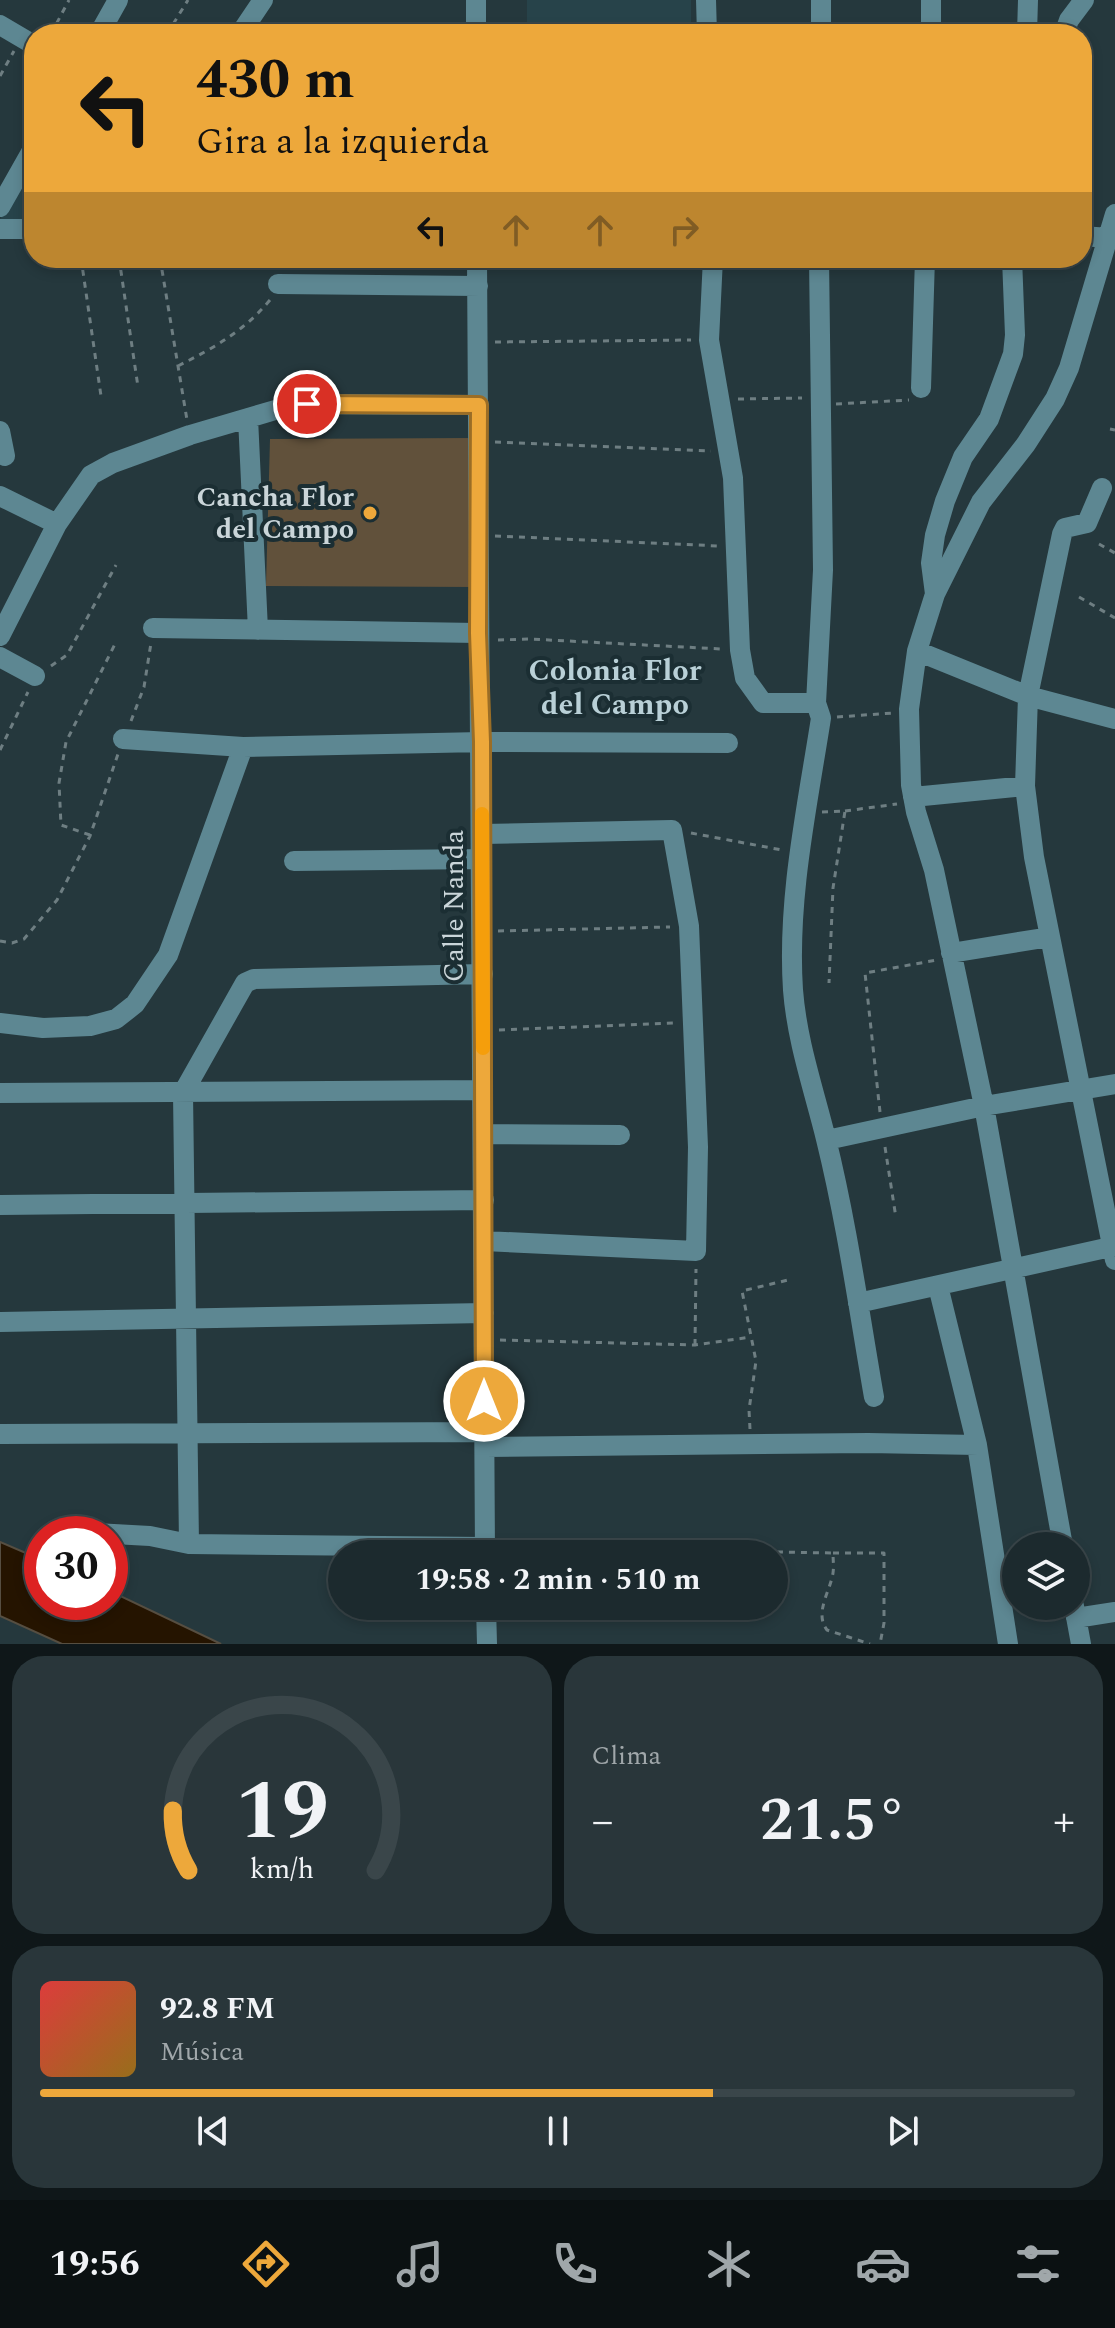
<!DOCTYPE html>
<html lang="es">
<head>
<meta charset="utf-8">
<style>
  :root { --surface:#1c2a2e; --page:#29363a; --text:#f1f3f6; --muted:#a0a7aa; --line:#3a464a; --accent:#eda83b }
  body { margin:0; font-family:Spectral,serif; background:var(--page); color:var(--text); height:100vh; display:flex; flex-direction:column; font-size:30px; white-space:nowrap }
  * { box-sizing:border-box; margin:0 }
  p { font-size:26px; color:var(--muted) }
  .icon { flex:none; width:44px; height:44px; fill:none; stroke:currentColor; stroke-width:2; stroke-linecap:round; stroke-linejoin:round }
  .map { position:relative; height:1644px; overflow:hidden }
  .drawer { display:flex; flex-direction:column; gap:12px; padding:12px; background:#0f1719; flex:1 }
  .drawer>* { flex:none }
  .guide { position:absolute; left:24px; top:24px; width:1068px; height:244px; border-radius:32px; box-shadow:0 4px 12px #0003,0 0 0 2px var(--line); background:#eda83b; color:#111; overflow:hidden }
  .buttons { position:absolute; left:1002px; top:1532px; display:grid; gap:16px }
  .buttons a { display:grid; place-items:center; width:88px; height:88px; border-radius:50%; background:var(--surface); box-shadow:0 4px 12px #0003,0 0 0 2px var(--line); font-size:40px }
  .speed { position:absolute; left:24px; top:1516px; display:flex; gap:16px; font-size:40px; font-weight:700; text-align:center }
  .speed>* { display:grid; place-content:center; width:104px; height:104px; border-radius:50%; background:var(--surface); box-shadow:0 4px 12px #0003,0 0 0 2px var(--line); line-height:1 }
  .speed .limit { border:12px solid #d22; background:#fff; color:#111 }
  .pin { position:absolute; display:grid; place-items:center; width:68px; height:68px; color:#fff; margin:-34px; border:4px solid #fff; border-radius:50%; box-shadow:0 2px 8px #0007 }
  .me { position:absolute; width:88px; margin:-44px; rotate:0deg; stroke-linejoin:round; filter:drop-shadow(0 0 6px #0008) }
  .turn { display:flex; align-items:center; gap:28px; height:168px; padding:0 40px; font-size:36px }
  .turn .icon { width:104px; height:104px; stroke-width:2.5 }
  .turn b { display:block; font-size:56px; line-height:68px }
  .lanes { display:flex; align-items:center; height:76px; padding:0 40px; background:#0003; justify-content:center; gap:40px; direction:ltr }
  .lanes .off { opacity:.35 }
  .big { font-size:60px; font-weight:700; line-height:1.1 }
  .drawer .card { flex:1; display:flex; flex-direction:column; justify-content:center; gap:12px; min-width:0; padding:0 28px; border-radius:32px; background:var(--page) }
  .drawer .dial { align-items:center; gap:0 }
  .dial svg { height:208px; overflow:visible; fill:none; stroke:var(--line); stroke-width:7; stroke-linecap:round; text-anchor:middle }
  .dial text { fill:var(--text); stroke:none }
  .song { display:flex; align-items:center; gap:24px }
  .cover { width:96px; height:96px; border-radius:12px; background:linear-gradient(135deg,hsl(0 70% 55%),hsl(40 70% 35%)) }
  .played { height:8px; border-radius:4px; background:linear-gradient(90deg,var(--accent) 65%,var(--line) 65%) }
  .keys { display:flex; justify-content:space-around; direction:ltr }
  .heat { display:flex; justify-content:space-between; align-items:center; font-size:44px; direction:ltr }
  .drawer .tiles { flex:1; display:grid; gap:12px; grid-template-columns:1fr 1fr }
  .card:last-child { grid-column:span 2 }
  .trip { position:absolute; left:328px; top:1540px; width:460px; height:80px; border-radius:40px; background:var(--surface); box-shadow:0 4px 12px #0003,0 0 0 2px var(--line); font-weight:700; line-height:80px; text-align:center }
  .tabs { display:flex; height:128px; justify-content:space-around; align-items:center; background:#0b1112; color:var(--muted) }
  .tabs .icon { width:56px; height:56px }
  .tabs .selected { color:var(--accent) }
  .tabs b { font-size:36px; color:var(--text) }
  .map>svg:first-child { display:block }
  .built { fill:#27434a }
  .green { fill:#61513b }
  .water { fill:#251400; stroke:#564e41; stroke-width:2 }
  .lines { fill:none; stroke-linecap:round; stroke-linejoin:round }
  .path { stroke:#6e7e82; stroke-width:3; stroke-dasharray:6 6; stroke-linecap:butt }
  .minor { stroke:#5d8792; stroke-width:20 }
  .route-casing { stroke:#9a6d26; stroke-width:20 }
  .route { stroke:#eda83b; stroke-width:14 }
  .slow { stroke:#f59e0b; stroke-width:14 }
  .poi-dot { fill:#eda83b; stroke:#1b2e33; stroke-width:3 }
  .labels { text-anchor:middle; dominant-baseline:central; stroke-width:8; stroke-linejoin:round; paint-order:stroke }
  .poi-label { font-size:28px; font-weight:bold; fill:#cad5d9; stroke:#1b2e33; text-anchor:end }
  .street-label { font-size:28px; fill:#cad5d9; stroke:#1b2e33 }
  .neighbourhood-label { font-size:30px; font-weight:bold; fill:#b9d0d7; stroke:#1b2e33 }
</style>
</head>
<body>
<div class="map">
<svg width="1115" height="1644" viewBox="0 0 1115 1644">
  <rect width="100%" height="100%" fill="#25383d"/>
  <path class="built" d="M527,0H691V34H527Z
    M34,159V223L0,219Z"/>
  <path class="green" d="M471,438L474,587L266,586L270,439Z"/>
  <path class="water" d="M0,1542L42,1560V1602H110V1591L221,1644H62L0,1616Z"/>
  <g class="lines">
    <path class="path" d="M51,34L69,0
      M167,34L188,0
      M0,76L14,51
      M81,258L101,396
      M119,258L138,387
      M160,258L187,420
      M495,342L691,340
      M178,366C215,347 243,332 270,300
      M738,399L802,398
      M836,404L909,400
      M1110,429L1115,430
      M495,442L711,451
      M495,536L719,546
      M1099,544L1115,553
      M1079,597L1115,618
      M498,640L530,639L722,649
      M51,666L67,655L116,565
      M837,717L893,713
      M131,721L144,687L151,643
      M0,750L28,692
      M845,811L897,804
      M822,812L845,811L833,888L829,983
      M691,833L782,850
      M90,835L61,825L59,783L66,742L115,644
      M498,931L670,927
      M0,941L12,943L24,939L57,900L90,836L118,754
      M499,1030L675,1023
      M880,1112L865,973L937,960
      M885,1147L896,1218
      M500,1340L695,1345L751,1337
      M695,1345L696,1269
      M750,1429L749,1410L756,1361L742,1291L788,1280
      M501,1547L833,1553C833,1560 834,1566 833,1573C830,1592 814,1613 827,1630L870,1644
      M833,1553H884V1623L880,1644"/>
    <path class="minor" d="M706,0L707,34
      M0,25L34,45
      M99,34L118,0
      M240,34L263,0
      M476,34V0
      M821,34V0
      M931,34V0
      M1027,34L1028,0
      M1064,34L1069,20L1084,0
      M0,207L34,147
      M0,229H34
      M1082,236L1109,238
      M477,258L485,1554
      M713,258L709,340L733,478L740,650L745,678L763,703H816
      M819,258L823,570L816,703L821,718C807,808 787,899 793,990C797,1042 814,1090 826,1139C847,1224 859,1311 874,1397
      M278,284L478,286
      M921,388L925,258
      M248,418L258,630
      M0,431L5,456
      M1102,488L1087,523L1065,528L1062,534L1028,696L1025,786L1034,857L1115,1260
      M0,496L57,524
      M935,594L931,563L935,535L945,501L963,457L989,419L1013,354L1015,335L1012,258
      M153,628L478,633
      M0,636L57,524L91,475L113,463L190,435L282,408L307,404L479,405
      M917,651L1028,696L1115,719
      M0,657L35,676
      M123,739L243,747L482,742L728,743
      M913,797L1025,786
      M482,834L672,830L689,926L698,1147L696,1251L484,1241
      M294,861L482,859
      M951,953L1050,937
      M0,1023L43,1028L90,1026L116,1019L135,1004L168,955L243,747
      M0,1093L483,1090
      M483,1134L620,1135
      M827,1140L984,1106L1115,1084
      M0,1205L484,1200
      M938,1286L977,1445L1008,1644
      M858,1303L1115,1246
      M0,1322L484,1313
      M0,1434L484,1432
      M485,1447L868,1443L977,1445
      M77,1532L150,1536L189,1544L485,1547
      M189,1544L183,1093L245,983L254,979L483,974
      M1063,1546L984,1106L934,870L916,812L911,785L909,709L917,651L935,594L981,502L1026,444L1055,399L1069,368L1115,214
      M486,1606L487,1644
      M1074,1606L1081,1644
      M1076,1618L1115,1612"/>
  </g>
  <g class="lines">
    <defs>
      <path id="route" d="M307,404L479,405L478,633L482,742L484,1401"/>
    </defs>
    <use href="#route" class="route-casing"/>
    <use href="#route" class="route"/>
    <path class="slow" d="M482,814L483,1048"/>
  </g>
  <circle class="poi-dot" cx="370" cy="513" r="8"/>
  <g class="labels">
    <g class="poi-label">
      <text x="354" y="497">Cancha Flor<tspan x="354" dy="32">del Campo</tspan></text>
    </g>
    <g class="street-label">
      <text transform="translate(454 906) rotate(-90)">Calle Nanda</text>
    </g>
    <g class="neighbourhood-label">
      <text x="615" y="671">Colonia Flor<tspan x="615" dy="34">del Campo</tspan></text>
    </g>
  </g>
</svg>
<div class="buttons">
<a><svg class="icon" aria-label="layers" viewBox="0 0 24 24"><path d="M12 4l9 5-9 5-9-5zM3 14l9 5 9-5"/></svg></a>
</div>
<div class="speed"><div class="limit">30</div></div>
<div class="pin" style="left:307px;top:404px;background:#d93025"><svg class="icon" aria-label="arrive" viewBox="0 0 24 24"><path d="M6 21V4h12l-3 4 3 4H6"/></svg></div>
<svg class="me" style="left:484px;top:1401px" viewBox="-20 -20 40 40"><circle r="17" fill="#eda83b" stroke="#fff" stroke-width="3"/><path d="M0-11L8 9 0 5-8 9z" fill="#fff"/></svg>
<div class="trip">19:58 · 2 min · 510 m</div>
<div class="guide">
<div class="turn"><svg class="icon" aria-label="left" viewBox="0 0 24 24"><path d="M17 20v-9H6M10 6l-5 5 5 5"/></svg><div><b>430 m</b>Gira a la izquierda</div></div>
<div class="lanes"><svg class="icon" aria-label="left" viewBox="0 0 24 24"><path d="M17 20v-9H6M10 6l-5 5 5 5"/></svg><svg class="icon off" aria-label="ahead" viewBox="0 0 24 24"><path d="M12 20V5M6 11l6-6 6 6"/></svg><svg class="icon off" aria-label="ahead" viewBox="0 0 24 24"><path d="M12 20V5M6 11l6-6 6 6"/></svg><svg class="icon off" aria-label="right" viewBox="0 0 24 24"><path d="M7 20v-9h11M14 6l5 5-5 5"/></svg></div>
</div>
</div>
<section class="drawer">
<div class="tiles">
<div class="card dial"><svg viewBox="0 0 100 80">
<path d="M14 69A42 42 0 1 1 86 69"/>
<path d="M14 69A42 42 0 0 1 8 46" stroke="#eda83b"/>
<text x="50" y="56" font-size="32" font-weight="700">19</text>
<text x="50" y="72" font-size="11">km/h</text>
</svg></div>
<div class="card"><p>Clima</p>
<div class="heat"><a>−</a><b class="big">21.5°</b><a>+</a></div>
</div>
<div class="card">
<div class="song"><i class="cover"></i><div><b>92.8 FM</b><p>Música</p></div></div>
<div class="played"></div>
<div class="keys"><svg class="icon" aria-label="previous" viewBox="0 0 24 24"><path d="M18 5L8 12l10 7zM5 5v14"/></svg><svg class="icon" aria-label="pause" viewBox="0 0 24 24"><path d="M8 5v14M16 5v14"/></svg><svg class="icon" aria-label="next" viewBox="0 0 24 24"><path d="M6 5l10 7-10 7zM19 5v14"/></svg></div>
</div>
</div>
</section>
<nav class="tabs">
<b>19:56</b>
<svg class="icon selected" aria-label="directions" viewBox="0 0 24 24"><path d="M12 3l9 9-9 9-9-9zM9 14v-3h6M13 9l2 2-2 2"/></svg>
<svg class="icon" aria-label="music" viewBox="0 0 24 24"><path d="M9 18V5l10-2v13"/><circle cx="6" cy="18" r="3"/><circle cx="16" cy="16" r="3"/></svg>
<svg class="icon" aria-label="phone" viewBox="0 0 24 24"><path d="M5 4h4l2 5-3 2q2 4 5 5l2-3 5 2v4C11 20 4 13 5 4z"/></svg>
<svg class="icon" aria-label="climate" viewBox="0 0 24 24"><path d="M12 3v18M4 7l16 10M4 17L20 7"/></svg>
<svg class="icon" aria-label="car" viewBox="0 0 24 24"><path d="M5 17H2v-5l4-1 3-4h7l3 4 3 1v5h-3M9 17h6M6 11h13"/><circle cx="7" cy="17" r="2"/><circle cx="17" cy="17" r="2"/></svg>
<svg class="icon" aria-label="filters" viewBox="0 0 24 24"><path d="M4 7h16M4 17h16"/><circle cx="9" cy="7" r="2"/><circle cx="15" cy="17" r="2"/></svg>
</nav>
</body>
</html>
